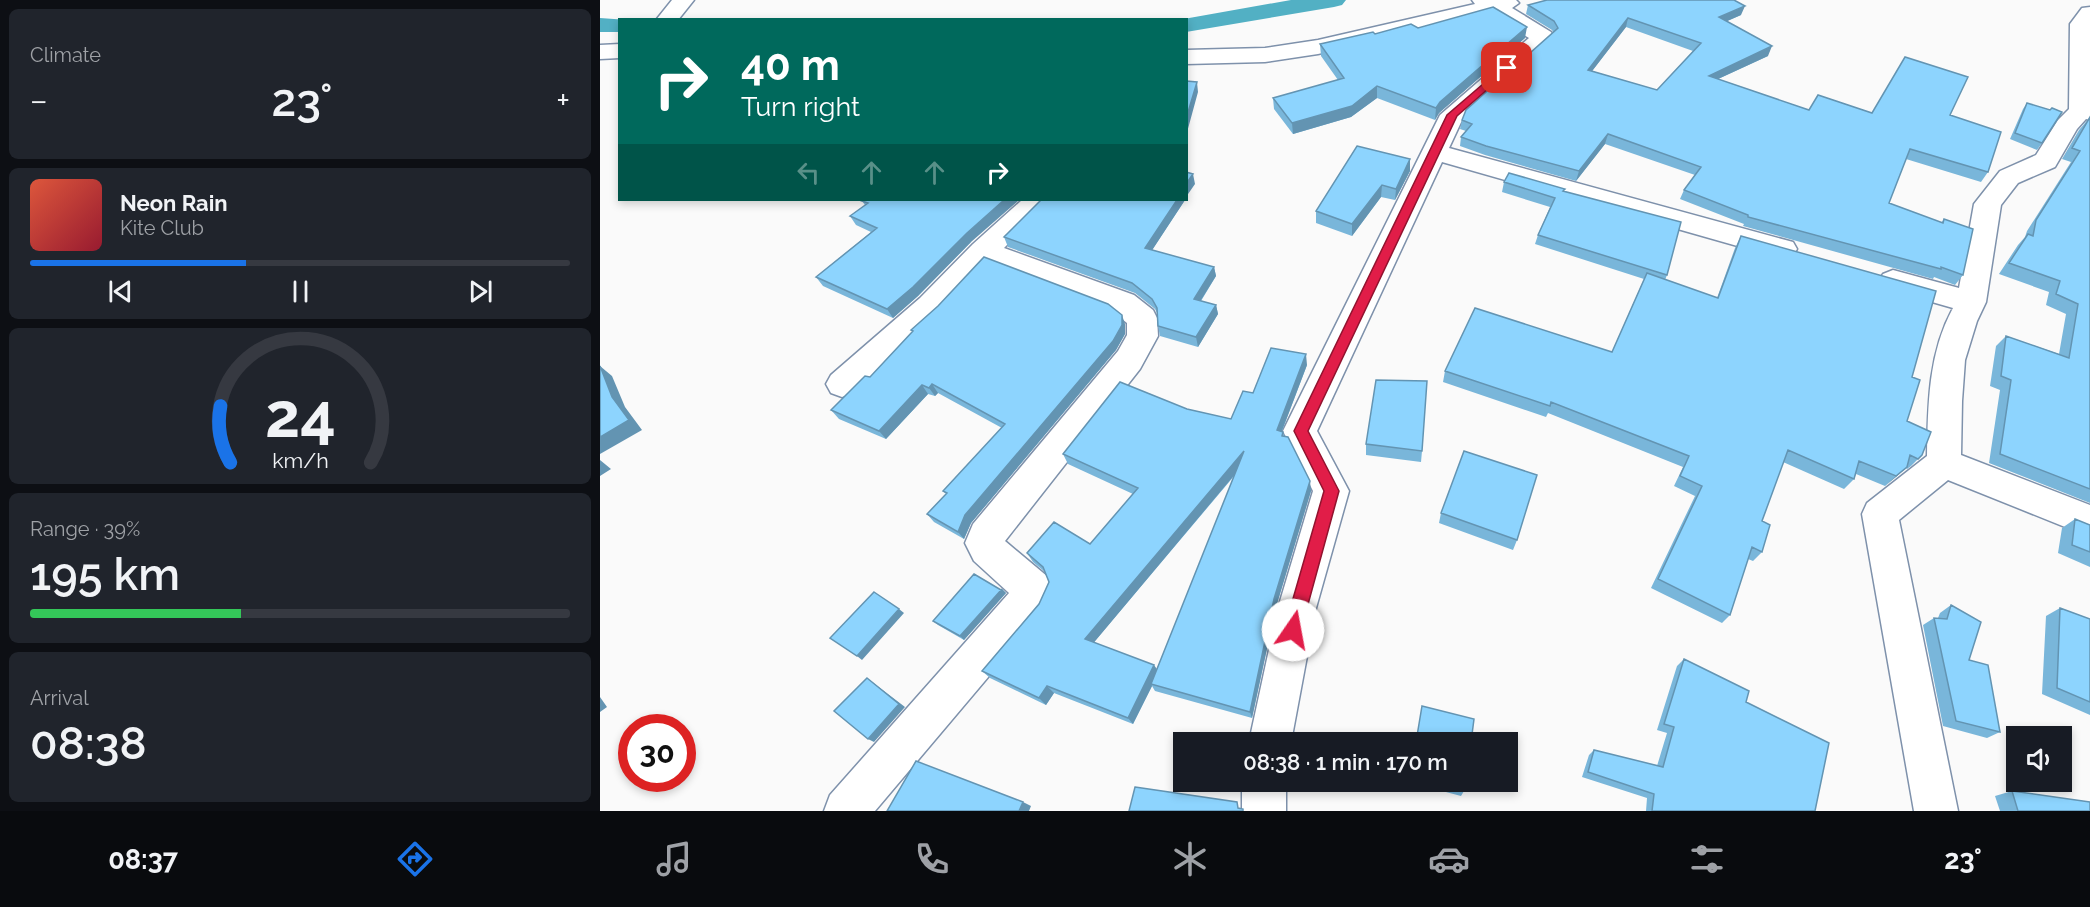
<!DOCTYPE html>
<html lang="en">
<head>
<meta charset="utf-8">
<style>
  :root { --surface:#171b24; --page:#20242c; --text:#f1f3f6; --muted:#9ea1a6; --line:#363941; --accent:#1a73e8 }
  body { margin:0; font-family:Raleway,sans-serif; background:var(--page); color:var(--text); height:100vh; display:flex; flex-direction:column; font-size:22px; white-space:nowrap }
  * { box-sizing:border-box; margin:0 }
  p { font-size:20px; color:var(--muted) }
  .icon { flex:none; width:33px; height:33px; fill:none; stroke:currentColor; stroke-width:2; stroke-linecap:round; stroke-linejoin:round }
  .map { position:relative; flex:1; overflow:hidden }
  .sheet { display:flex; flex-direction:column; gap:9px; padding:9px; background:#0d0f14; width:600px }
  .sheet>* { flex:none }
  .hud { position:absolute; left:18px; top:18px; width:570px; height:183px; border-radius:0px; box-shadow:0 3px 9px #0003; background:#00695c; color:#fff; overflow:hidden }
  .tools { position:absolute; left:1406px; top:726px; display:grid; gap:12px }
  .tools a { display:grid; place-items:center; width:66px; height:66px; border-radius:0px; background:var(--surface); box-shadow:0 3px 9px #0003; font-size:30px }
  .speed { position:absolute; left:18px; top:714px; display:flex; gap:12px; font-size:30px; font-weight:700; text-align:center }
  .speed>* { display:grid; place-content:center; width:78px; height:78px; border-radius:50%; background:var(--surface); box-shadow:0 3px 9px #0003; line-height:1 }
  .speed .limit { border:9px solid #d22; background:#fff; color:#111 }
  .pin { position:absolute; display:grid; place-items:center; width:51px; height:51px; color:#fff; margin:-26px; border-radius:12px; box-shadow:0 3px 9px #0006 }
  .me { position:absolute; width:66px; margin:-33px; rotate:12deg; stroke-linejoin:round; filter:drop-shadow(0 0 4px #0008) }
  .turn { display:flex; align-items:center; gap:21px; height:126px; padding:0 24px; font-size:27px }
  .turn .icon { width:78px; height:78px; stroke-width:2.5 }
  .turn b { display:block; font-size:42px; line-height:51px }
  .lanes { display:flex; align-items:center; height:57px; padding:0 24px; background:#0003; justify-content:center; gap:30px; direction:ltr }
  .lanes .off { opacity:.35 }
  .big { font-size:45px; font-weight:600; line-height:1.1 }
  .sheet .tile { flex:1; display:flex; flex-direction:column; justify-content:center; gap:9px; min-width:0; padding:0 21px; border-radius:9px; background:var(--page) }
  .sheet .dial { align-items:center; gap:0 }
  .dial svg { height:156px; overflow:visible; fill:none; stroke:var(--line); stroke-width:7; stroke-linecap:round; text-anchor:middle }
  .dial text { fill:var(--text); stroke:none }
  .song { display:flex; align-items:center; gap:18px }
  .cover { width:72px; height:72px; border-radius:9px; background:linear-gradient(135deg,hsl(10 70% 55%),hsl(350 70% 35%)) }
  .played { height:6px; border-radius:3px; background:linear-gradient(90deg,var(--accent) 40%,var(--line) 40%) }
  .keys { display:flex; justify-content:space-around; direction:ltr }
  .heat { display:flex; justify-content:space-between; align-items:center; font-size:33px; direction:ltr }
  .charge { height:9px; border-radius:4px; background:linear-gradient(90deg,#34c759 39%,var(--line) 0) }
  .trip { position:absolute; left:573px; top:732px; width:345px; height:60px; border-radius:0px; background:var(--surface); box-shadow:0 3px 9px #0003; font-weight:600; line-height:60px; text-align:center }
  .tabs { display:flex; height:96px; justify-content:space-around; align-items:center; background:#090b0e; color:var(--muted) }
  .tabs .icon { width:42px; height:42px }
  .tabs .selected { color:var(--accent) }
  .tabs b { font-size:27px; color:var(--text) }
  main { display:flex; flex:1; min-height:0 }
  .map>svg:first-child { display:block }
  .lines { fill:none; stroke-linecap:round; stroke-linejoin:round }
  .canal { fill:#52b0c4; fill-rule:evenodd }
  .minor-casing { stroke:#7e91ab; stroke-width:3 }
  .minor { fill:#fff; fill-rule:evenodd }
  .wall { fill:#79b6da; fill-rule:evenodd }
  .shaded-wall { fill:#6394b2 }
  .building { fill:#8dd4fe; stroke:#6394b2; stroke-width:1.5; fill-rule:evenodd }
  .route { fill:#e11d48; stroke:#92132f; stroke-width:1.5 }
</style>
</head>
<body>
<main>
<section class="sheet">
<div class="tile"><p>Climate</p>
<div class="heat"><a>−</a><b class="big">23°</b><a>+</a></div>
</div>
<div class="tile">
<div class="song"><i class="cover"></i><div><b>Neon Rain</b><p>Kite Club</p></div></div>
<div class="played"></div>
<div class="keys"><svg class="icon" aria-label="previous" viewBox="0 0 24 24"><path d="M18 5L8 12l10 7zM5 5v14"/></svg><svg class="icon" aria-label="pause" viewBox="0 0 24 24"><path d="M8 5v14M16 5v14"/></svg><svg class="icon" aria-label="next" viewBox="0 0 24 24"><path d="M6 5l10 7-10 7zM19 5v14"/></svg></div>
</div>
<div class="tile dial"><svg viewBox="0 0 100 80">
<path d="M14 69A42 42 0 1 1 86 69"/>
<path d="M14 69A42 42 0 0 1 9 40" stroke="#1a73e8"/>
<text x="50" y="56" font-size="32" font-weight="700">24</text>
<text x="50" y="72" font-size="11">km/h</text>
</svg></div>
<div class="tile"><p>Range · 39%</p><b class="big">195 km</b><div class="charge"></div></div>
<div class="tile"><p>Arrival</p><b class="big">08:38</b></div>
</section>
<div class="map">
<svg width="1490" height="811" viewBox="0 0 1490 811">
  <rect width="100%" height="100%" fill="#fafafa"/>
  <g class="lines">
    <path class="canal" d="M691,0H746L742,5L734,7L586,32V20H578Z
      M0,18L28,20H20V32H0Z"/>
    <defs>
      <path id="minor" d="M72,0H94L78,20H56Z
        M872,0H916L919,3L912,8L951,32L954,37L863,118L849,148L1193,242L1197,249L1193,256L1183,259L842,162L717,431L749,491L716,608L691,742H649L678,608L713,491L683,431L840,115L929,38L890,14L718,54L665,62L586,64V50L665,48L718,40L875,4Z
        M1490,7V120L1486,119L1477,129L1455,167L1418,183L1401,205L1386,302L1377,321L1365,360L1362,401L1361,455L1490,505V537L1348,480L1299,520L1358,811H1314L1262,514L1267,503L1327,456C1328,405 1328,354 1353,308L1283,288L1278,281L1283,274L1293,270L1359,288L1374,204L1400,171L1436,155L1458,120L1469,109L1470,24L1482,8Z
        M20,44V58L0,59V45Z
        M422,200H451L404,248L534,295L553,310L557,318L558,336L540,369L405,541L448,577L453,590L444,611L275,811H224L230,795L409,593L374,561L365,543L373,524L518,351L527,335V323L512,311L388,264L342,314L253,393L242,397L231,393L226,384L231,375L320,298L373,244Z
        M642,782H686V811H642Z"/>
    </defs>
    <use href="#minor" class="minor-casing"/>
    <use href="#minor" class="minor"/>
  </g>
  <path class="wall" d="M928,5L1141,15L1127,21L1168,56L1118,79L1209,110L1350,115L1388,172L1381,182L1306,159L1289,203L1341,223L1344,219L1363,275L1355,285L1334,277L1333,279L1143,226L1144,224L1080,199L1084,190L1095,175L1005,144L976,181L885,155L860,146L861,137L866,131L860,129L862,120L953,32L952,30L926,14ZM1026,27L1093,51L1057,90L992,71Z
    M818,28L925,38L839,113L835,120L777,98L751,117L693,134L674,109L673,98L738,80L721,56L720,44Z
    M1427,103L1442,143L1437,150L1410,139L1423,109Z
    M1490,117V503L1389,463L1400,390L1390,386L1396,346L1406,336L1459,354L1466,314L1446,305L1449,292L1399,274L1418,245L1425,237L1427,231L1471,162L1462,159L1479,130Z
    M810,159V171L795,200L781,197L752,236L716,223V211Z
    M904,182L964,191L1067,275L1065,280L1117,298L1135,248L1141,236L1312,377L1307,421L1322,455L1311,466L1307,469L1306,468L1285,486L1256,474L1254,479L1244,489L1183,462L1162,521V552L1153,561L1148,559L1130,615L1122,623L1051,588L1095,496L1074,486L1083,467L948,413L946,417L843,382L845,371L1012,352L1044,279L935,244L938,235L950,207L902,192Z
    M441,200H585L552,250L614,267L616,276L601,301L616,305L618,314L598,347L560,336L558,326L557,313L555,309L535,293L408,247L404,237Z
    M262,201L371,242L318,296L293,318L223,286L216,277L271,232L256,225L250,216L265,205Z
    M525,324V334L516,350L371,523L364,539L334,522L327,514L346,494L343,491L402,428L338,393L335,396L328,394L286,439L239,419L231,410L270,377L312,332L311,330Z
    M707,365L682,431L711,491L676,607L652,718L555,691L552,686L533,724L454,693L446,705L390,678L382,671L439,604L449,582L445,572L433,562L427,553L490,544L533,494L468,464L463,454L587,409L631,419L653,393ZM635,475L557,669L494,642Z
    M766,444L822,451L821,462L766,455Z
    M841,513L917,540L913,550L839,523Z
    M1475,519L1490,525V567L1458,553L1462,528Z
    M402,589L406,593L364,640L338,625L333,621Z
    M1351,605L1369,660L1400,732L1387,738L1343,726L1323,625L1334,618H1338L1340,613Z
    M1460,608L1490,619V715L1442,694L1446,616Z
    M1084,659L1146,702L1215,811H1046L1047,798L982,777L989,755L994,750L1057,766L1067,733L1057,730L1077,666Z
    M808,782H865L864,791L861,796Z
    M1412,791L1490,811H1400L1395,796Z"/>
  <path class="shaded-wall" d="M1145,6L1141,15L1116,26L1119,17Z
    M1028,18L1026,27L986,79L988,70Z
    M927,27L925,38L839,113L835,120L836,108L840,102Z
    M1172,46L1168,56L1105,85L1109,76Z
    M597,82L598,92L586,136V119Z
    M777,86V98L751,117L693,134L692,123Z
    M1008,134L1005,144L976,181L979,171Z
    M810,159V171L795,200L796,189Z
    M593,174L595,184L586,197V184Z
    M782,185L781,197L752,236V224Z
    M404,200H419L371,242L318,296L293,318L287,309L367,233Z
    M577,200H585L547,258L545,248Z
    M614,267L616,276L596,308L594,299Z
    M616,305L618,314L598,347L596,337Z
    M522,315L525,324V334L516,350L371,523L364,539L358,532L365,515Z
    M706,354L707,365L678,441L677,430Z
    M0,366L12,376L25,407L42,430L0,454V437L12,397Z
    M332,384L338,393L335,396L329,388Z
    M322,385L328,394L286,439L279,431Z
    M644,451L646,461L491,646L485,639Z
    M0,460L11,469L0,476Z
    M1307,467L1296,477L1285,486L1296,476Z
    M710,481L711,491L676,607L652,718L650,712L674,599Z
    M402,589L406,593L364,640L360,636Z
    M299,609L304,613L262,660L257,656Z
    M554,665L559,672L551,684L552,686L533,724L528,718Z
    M267,678L305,707L274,742L268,739Z
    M447,686L454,693L446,705L439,698Z
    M0,697L7,707L0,712Z
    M423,802L431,806L429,811H419Z"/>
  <path class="building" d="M947,0H1134L1145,6L1119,17L1172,46L1109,76L1209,110L1218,95L1272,113L1305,57L1368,77L1350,115L1401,132L1388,172L1310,149L1289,203L1343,223L1344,219L1373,229L1363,275L1341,267V269L1148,217V215L1084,190L1101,167L1008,134L979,171L886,146L861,137L872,124L862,120L866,110L958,28L954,21L928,5ZM1028,18L1101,43L1057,90L988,70Z
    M893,7L927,27L840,102L836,108L777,86L752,106L692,123L673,98L744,78L720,44L773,32L775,34L811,24L818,28Z
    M586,81L597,82L586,119Z
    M1427,103L1450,110L1452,108L1462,112L1442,143L1415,133Z
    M1490,117V489L1400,454L1411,380L1401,376L1406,336L1469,358L1478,304L1456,294L1460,281L1409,263L1428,234L1433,236L1436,220L1480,151L1472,148Z
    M757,146L810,159L796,189L782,185L752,224L716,211Z
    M586,172L593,174L586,184Z
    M909,173L965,189L963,191L1081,222L1067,275L938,235L955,198L904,182Z
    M264,200H404L367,233L313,287L287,309L216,277L277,228L250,216L268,203L262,201Z
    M441,200H577L545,248L614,267L594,299L616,305L596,337L558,326L557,308L552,299L532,283L404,237Z
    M1141,236L1336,291L1312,377L1320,380L1307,421L1331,432L1322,455L1318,459L1310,455L1307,467L1296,476L1259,461L1254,479L1188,450L1162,521L1170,525L1162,552L1152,547L1130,615L1058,579L1102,486L1080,476L1089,456L951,402L950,406L845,371L875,308L1012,352L1047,273L1118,298Z
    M384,257L508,304L522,315V325L513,341L365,515L358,532L327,514L347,493L343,491L405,424L332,384L329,388L322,385L279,431L231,410L265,376L270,377L313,331L311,330L338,306Z
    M671,348L706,354L677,430L683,432L682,436L688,437L710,481L674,599L650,712L551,684L644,451L485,639L554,665L528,718L447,686L439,698L382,671L439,604L449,582L443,567L427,553L454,522L490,544L538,488L463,454L520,382L587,409L631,419L643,391L653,393Z
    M0,366L12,397L29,420L0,437Z
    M776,380L827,381L822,451L766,444Z
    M864,451L937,475L917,540L841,513Z
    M1475,519L1490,525V552L1472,545Z
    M374,574L401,590L402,589L360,636L333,621Z
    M274,592L299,609L257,656L230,638Z
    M1351,605L1381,622L1369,660L1388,665L1400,732L1356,721L1334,618L1347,619Z
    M1460,608L1490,619V702L1457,688Z
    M1084,659L1149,691L1146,702L1229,743L1215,811H1052L1054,794L988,772L994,750L1063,767L1074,727L1064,724Z
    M267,678L299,704L268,739L234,711Z
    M822,706L874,719L871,742H816Z
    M316,761L423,802L419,811H287Z
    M830,782H865L864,791Z
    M535,787L637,802L638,808L643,809V811H529Z
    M1412,791L1490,802V811H1418Z"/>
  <path class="route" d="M904,66L912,68L857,116L708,431L739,491L701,630L698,636L693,638L687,636L684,630L724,491L694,431L847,115Z"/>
</svg>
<div class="tools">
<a><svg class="icon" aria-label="sound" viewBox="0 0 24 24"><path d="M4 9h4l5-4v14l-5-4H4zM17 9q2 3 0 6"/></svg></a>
</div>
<div class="speed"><div class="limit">30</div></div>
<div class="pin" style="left:907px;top:68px;background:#d93025"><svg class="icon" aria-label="arrive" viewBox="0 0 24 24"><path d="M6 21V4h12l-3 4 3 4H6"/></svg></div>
<svg class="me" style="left:693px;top:630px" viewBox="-20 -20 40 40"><circle r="19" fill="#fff"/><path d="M0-13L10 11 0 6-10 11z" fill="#e11d48"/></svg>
<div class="trip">08:38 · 1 min · 170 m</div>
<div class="hud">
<div class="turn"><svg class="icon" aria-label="right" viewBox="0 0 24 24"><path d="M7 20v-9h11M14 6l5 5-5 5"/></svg><div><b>40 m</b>Turn right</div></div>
<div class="lanes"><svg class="icon off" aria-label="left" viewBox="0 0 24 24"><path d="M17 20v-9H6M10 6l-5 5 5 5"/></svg><svg class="icon off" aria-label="ahead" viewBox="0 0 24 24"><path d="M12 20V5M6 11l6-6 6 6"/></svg><svg class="icon off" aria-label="ahead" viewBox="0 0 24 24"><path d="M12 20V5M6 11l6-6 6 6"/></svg><svg class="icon" aria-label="right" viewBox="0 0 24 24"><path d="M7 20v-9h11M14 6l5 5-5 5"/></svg></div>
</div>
</div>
</main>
<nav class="tabs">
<b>08:37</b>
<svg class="icon selected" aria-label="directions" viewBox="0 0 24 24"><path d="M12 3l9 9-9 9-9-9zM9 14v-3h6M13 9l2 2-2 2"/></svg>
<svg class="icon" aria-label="music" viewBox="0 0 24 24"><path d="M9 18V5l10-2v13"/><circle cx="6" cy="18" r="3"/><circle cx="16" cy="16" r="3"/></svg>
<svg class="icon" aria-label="phone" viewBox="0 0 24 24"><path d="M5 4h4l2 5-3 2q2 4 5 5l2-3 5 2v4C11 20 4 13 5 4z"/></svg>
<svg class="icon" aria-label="climate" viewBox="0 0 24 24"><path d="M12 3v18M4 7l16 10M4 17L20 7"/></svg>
<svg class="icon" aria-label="car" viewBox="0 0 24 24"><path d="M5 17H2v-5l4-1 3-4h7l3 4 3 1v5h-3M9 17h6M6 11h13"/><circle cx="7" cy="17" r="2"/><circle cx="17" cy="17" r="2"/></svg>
<svg class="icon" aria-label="filters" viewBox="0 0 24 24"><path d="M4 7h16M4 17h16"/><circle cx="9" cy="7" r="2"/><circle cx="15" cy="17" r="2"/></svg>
<b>23°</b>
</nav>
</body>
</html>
